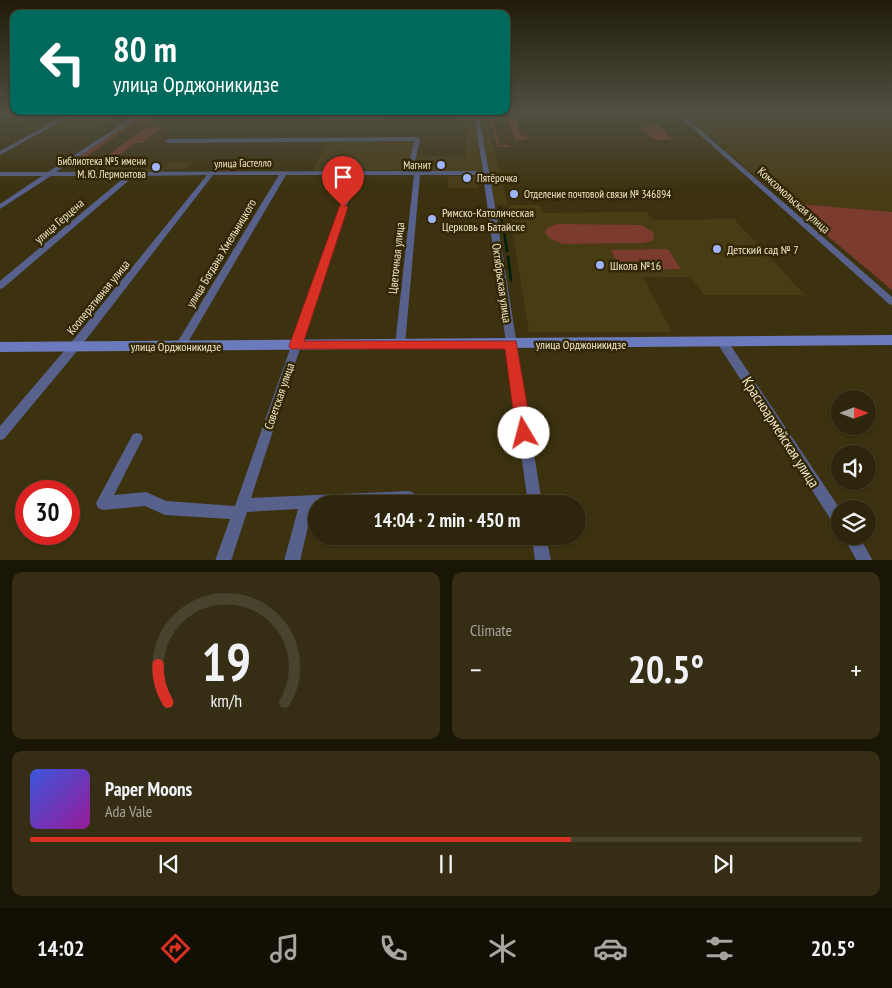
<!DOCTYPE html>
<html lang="en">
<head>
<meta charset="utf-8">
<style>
  :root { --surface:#2d260c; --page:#352e15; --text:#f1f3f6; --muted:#a7a59d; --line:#48432d; --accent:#d93025 }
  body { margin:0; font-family:"PT Sans Narrow",sans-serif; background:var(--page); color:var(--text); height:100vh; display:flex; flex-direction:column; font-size:19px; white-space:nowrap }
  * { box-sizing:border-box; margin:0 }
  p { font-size:16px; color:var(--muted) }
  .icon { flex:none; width:28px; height:28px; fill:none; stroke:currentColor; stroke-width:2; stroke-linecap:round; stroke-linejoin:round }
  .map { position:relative; height:560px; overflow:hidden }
  .side { display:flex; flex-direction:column; gap:12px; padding:12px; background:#191507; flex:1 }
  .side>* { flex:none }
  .top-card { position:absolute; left:10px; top:10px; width:500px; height:105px; border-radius:10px; box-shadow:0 1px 4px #0004,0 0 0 1px var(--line); background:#00695c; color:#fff; overflow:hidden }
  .needle { width:32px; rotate:90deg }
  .controls { position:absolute; left:831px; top:390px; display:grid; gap:10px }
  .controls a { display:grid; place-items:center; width:45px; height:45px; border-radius:50%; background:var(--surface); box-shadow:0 1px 4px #0004,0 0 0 1px var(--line); font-size:25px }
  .speed { position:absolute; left:15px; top:480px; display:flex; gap:10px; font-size:25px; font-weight:700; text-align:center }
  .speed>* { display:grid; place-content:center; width:65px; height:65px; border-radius:50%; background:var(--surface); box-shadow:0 1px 4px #0004,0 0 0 1px var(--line); line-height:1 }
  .speed .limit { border:8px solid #d22; background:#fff; color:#111 }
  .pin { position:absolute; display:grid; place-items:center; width:42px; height:42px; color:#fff; margin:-51px -21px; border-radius:50% 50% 50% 0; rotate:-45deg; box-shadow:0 0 5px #0007 }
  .pin .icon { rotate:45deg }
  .me { position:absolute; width:55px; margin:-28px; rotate:352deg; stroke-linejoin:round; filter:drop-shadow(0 0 4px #0008) }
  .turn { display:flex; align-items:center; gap:18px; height:105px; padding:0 20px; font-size:22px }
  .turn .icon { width:65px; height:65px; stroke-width:2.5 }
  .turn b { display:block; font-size:35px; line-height:42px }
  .big { font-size:38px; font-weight:700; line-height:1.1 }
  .side .widget { flex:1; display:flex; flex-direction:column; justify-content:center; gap:8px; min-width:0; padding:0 18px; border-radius:10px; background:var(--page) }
  .side .dial { align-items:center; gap:0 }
  .dial svg { height:130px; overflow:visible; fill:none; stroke:var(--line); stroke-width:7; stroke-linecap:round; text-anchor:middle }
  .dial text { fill:var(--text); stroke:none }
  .song { display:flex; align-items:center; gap:15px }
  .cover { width:60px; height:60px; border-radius:8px; background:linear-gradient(135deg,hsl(230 70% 55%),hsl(300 70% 35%)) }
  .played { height:5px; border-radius:2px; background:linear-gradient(90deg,var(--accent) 65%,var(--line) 65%) }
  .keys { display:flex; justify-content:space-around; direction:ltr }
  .heat { display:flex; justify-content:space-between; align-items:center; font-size:28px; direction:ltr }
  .side .tiles { flex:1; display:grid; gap:12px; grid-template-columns:1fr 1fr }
  .widget:last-child { grid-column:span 2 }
  .trip { position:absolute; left:308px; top:495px; width:278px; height:50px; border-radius:25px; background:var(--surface); box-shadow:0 1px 4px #0004,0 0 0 1px var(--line); font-weight:700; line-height:50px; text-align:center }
  .tab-bar { display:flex; height:80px; justify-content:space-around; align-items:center; background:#120f05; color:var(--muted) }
  .tab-bar .icon { width:35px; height:35px }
  .tab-bar .active { color:var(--accent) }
  .tab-bar b { font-size:22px; color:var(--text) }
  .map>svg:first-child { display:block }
  .built { fill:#483c15 }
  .green { fill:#7b3b2e }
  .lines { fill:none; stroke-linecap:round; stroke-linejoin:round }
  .stream-far1 { stroke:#001f0b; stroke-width:2 }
  .stream { stroke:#001f0b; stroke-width:2.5 }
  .street { fill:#57618c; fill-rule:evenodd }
  .secondary { fill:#6a7abd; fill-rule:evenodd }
  .route { fill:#d93025; stroke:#8d1f18 }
  .poi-dot { fill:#a0b3fd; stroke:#322805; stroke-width:2 }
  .labels { text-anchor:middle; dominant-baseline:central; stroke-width:5; stroke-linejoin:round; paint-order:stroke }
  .far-poi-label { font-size:11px; fill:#f1e7c7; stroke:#322805; text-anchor:end }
  .far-street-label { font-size:11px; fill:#f1e7c7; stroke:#322805 }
  .street-label { font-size:12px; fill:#f1e7c7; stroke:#322805 }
  .poi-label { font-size:12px; fill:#f1e7c7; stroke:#322805; text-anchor:start }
  .near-street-label { font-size:15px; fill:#f1e7c7; stroke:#322805 }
</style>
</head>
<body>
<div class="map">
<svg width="892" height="561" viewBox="0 0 892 561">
  <rect width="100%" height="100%" fill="#3c3210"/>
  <path class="built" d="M81,112H313L75,114Z
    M324,112H479L480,119H464L474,122L483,171H414L415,161L418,156L466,157V132L463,119L442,116L385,115L383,119L321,120Z
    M499,112H669L671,114L500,113Z
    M679,112H696L701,117H709L703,112H892V212L788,203L721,147H727L733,150L728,146L734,145L717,144Z
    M73,116H115L95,128H48Z
    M480,121H487L508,205H539L544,213L646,212L653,220L734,219L805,295H704L690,277H643L672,332H529L508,205H495Z
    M412,142L409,170H313L326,143Z
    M168,162H194L187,169H165L162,173H137L142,169L161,168Z
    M448,176H477L478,188H448Z"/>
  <path class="green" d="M512,116L513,118H516L521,135H526L528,139L515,141L508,119H493L499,145H509V147L497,146L491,120H481L482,119L488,117L489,119H496V117Z
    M136,119H154L147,123H134L83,159H75Z
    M652,125H658L667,133L665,134L674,139L656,140L647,135L650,134L640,128L649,127Z
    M146,127H163L142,143H135L108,164L103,159Z
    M788,203L892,212V290Z
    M556,224L641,225L653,232L654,240L644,243L563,244L549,238L545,232L546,229Z
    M668,249L681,269L621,270L611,250Z"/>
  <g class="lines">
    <path class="stream-far1" d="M500,208L504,233"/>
    <path class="stream" d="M504,231L507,251
      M508,257L511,280"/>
    <path class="street" d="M73,112H78L0,155V151L62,117H0V115H63L65,116Z
      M497,113L682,114L892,297V305L889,304L679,116L497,115L484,117L480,121L495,206L542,504H528L483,175H420L405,345L404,348H396L395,345L414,175H357L251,498L409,491L414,493L416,498L414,503L316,504V509H312L300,561H284L298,509L247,512L231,561H215L230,519L165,515L145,506L103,510L98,508L96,503L133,434L137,433L141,434L143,438L114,495L146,492L166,501L235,506L351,175H286L184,349H176L175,346L279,175H213L78,350L4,439L0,440V426L70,344L207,175L134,176L3,288L0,289V281L126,176H51L0,209V204L42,176H0V172H48L130,119H132V121L56,172L407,171L414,141L168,143L165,141L168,139L417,137L420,139L413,171H483L475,121L481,115Z
      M723,339L727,340L840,509V528L835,526L719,346L718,343L719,340Z
      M532,536H546L551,561H535Z
      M843,536H859L873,561H857Z"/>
    <path class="secondary" d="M892,335V345L0,352V342Z"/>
  </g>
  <linearGradient id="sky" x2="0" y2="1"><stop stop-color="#211c09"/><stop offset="0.59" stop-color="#504f42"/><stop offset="1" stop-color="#504f42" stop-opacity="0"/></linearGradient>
  <rect width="892" height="190" fill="url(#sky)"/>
  <path class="route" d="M340,205H346L348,207L304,341H516L532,433L530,438L524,440L518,438L516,433L505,349H291L289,346Z"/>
  <g class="poi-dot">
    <circle cx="441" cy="165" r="5"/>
    <circle cx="156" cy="167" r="5"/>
    <circle cx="467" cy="178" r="5"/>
    <circle cx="514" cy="194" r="5"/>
    <circle cx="432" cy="219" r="5"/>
    <circle cx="717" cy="249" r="5"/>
    <circle cx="600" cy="265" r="5"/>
  </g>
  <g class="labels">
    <g class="far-poi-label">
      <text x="146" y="161">Библиотека №5 имени<tspan x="146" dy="13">М. Ю. Лермонтова</tspan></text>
      <text x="431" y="165">Магнит</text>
      <text x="477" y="178" text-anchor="start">Пятёрочка</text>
      <text x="524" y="194" text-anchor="start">Отделение почтовой связи № 346894</text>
    </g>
    <g class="far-street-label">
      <text transform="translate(243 163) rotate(-1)">улица Гастелло</text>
    </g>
    <g class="street-label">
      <text transform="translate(794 200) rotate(42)">Комсомольская улица</text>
      <text transform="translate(59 221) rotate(-41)">улица Герцена</text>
      <text transform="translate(221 253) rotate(-59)">улица Богдана Хмельницкого</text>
      <text transform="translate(396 258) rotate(-84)">Цветочная улица</text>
      <text transform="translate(502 283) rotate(82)">Октябрьская улица</text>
      <text transform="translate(98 297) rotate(-51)">Кооперативная улица</text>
      <text x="581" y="344">улица Орджоникидзе</text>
      <text x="176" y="346">улица Орджоникидзе</text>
      <text transform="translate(279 396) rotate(-71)">Советская улица</text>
    </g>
    <g class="poi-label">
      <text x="442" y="212">Римско-Католическая<tspan x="442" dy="14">Церковь в Батайске</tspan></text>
      <text x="727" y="249">Детский сад № 7</text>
      <text x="610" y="265">Школа №16</text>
    </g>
    <g class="near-street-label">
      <text transform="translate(781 432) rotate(57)">Красноармейская улица</text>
    </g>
  </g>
</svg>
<div class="controls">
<a><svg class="needle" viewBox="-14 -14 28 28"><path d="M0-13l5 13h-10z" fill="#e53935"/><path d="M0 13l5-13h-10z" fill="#a7a59d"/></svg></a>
<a><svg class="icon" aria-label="sound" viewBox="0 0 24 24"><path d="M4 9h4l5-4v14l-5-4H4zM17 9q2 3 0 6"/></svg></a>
<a><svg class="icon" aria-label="layers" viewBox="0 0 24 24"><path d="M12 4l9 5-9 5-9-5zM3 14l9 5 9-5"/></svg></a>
</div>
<div class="speed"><div class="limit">30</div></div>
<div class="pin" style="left:343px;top:207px;background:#d93025"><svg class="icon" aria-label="arrive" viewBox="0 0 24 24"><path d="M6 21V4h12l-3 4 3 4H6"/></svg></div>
<svg class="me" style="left:524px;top:433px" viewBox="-20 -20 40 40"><circle r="19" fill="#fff"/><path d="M0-13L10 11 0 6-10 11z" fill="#d93025"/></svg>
<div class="trip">14:04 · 2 min · 450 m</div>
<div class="top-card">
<div class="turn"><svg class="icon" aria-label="left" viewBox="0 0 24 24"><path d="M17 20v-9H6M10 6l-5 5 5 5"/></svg><div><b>80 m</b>улица Орджоникидзе</div></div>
</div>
</div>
<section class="side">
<div class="tiles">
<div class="widget dial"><svg viewBox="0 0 100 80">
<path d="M14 69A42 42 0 1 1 86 69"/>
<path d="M14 69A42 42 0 0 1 8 46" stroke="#d93025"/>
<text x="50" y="56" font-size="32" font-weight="700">19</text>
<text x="50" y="72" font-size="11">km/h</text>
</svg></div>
<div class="widget"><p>Climate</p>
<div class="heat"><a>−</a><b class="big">20.5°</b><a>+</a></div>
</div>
<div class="widget">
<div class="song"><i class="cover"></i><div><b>Paper Moons</b><p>Ada Vale</p></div></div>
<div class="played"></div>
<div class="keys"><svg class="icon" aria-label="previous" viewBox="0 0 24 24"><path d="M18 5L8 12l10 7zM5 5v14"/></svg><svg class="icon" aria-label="pause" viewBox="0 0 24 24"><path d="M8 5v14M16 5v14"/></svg><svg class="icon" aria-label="next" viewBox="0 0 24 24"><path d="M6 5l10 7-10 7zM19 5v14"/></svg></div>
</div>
</div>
</section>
<nav class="tab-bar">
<b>14:02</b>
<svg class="icon active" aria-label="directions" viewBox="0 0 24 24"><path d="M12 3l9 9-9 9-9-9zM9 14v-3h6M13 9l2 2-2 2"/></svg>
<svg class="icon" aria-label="music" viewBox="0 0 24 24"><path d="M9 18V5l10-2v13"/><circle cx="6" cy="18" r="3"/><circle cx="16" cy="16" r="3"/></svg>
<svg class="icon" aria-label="phone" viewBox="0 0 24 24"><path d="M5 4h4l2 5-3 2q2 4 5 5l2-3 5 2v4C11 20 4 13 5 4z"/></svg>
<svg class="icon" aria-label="climate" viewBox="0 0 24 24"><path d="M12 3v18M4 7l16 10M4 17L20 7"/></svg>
<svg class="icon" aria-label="car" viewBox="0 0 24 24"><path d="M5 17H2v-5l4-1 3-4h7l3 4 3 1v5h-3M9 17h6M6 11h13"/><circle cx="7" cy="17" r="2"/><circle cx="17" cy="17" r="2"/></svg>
<svg class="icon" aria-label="filters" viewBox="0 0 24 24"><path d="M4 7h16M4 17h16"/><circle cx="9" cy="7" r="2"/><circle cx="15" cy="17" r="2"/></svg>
<b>20.5°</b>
</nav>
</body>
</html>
